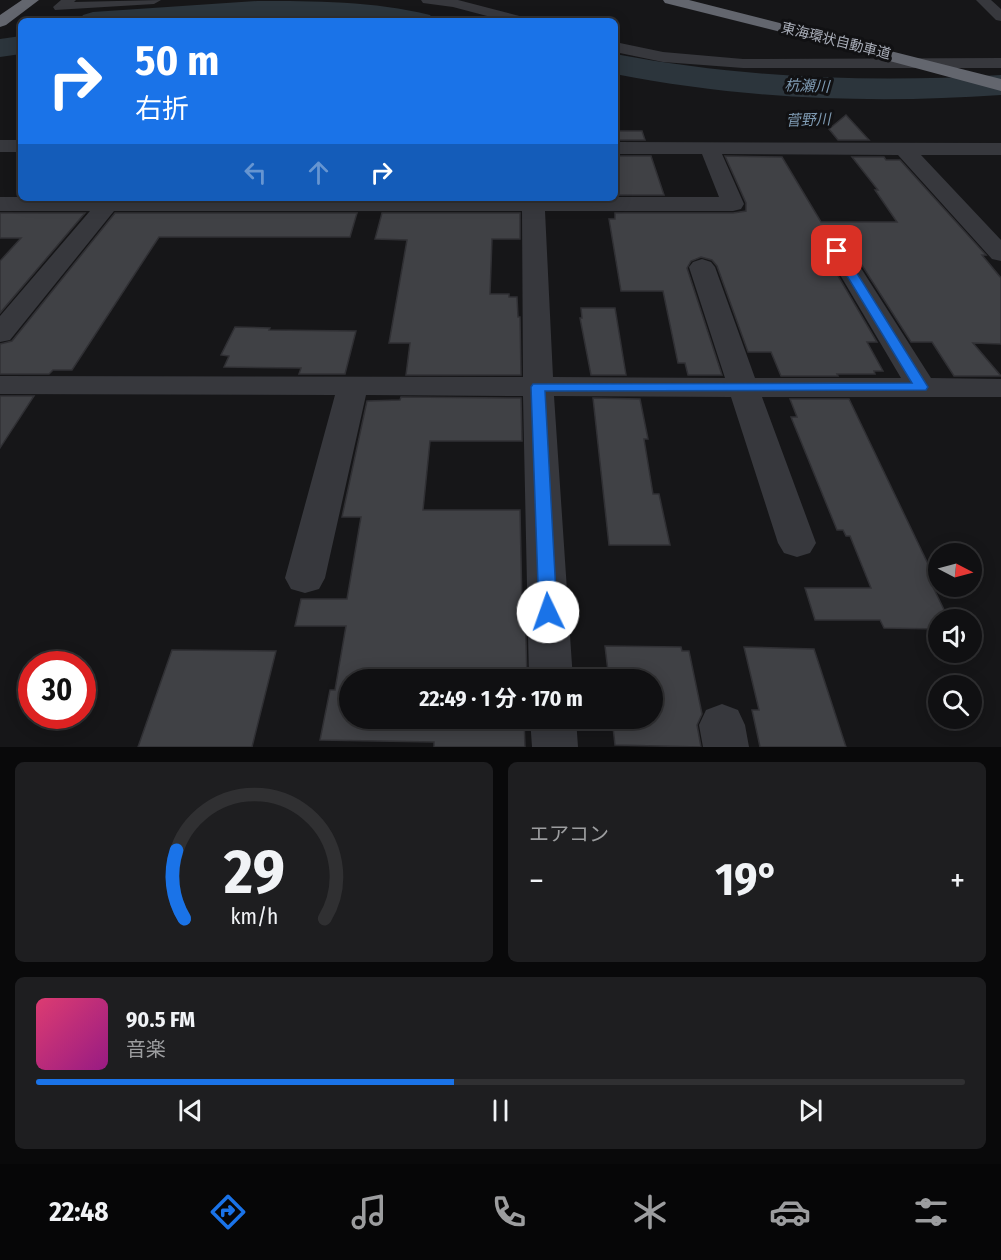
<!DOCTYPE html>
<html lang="ja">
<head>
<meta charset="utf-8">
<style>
  :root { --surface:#101012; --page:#1e1e20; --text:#f1f3f6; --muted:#9c9d9f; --line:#303032; --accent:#1a73e8 }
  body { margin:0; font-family:"Fira Sans Condensed","Noto Sans JP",sans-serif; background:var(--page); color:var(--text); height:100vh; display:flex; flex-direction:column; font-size:22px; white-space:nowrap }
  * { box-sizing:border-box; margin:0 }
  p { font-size:20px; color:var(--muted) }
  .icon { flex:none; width:33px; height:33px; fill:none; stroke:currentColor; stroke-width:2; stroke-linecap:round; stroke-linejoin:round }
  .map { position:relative; height:747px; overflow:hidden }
  .side { display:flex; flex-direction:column; gap:15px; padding:15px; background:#09090a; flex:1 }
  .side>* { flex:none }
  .banner { position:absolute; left:18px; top:18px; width:600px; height:183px; border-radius:9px; box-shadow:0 3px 15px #0003,0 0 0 2px var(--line); background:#1a73e8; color:#fff; overflow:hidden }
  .needle { width:39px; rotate:96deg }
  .controls { position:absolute; left:928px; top:543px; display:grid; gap:12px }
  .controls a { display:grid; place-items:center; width:54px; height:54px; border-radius:50%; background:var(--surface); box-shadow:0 3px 15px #0003,0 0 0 2px var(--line); font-size:30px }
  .speed { position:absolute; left:18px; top:651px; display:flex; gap:12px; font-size:30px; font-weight:700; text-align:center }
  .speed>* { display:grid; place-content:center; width:78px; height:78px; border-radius:50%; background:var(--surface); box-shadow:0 3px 15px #0003,0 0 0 2px var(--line); line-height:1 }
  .speed .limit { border:9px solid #d22; background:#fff; color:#111 }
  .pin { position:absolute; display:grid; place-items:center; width:51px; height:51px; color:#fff; margin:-26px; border-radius:12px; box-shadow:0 3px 9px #0006 }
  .me { position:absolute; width:66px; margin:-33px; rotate:357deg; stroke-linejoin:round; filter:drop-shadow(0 0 4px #0008) }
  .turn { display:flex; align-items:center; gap:21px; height:126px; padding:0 18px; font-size:27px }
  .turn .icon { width:78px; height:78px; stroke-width:2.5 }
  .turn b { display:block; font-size:42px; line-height:51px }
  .lanes { display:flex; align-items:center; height:57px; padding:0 18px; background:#0003; justify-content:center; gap:30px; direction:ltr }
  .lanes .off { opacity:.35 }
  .big { font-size:45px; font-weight:700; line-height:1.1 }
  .side .card { flex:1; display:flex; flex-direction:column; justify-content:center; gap:9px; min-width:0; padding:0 21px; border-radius:9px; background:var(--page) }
  .side .dial { align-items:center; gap:0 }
  .dial svg { height:156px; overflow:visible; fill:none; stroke:var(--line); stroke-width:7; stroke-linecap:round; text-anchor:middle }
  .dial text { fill:var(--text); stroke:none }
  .song { display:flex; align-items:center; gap:18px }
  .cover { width:72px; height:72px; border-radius:9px; background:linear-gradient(135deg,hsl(340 70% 55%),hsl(310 70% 35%)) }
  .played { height:6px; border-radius:3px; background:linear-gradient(90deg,var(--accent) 45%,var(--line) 45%) }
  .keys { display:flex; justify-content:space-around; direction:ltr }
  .heat { display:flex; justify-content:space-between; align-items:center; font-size:33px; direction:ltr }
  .side .tiles { flex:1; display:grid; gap:15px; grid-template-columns:1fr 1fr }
  .card:last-child { grid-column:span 2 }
  .trip { position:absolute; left:339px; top:669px; width:324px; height:60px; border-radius:30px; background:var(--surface); box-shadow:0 3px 15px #0003,0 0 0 2px var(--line); font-weight:700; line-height:60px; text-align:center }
  .menu { display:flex; height:96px; justify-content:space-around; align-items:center; background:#060607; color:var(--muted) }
  .menu .icon { width:42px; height:42px }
  .menu .current { color:var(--accent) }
  .menu b { font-size:27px; color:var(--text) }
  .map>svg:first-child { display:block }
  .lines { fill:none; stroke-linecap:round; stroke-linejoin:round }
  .river { fill:#2c353c; fill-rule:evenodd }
  .building { fill:#404145; stroke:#303034; stroke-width:1.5 }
  .street { fill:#37383d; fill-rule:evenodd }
  .highway { fill:#63666e; fill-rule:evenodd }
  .route { fill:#1a73e8; stroke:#114b97; stroke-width:1.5 }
  .labels { text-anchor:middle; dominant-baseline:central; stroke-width:6; stroke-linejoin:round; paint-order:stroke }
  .far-street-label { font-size:14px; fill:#a8adb8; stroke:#111113 }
  .far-water-label { font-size:15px; font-style:italic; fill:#7f9bb3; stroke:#111113 }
</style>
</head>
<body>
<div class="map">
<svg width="1001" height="747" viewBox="0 0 1001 747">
  <rect width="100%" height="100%" fill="#161618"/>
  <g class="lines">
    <path class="river" d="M257,1C314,1 374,1 430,15L434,21H359L298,17L193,21H79L83,15L93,12Z
      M21,36V54L0,57V39Z
      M615,54C743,78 871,83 1001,75V95C871,104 743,99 615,74Z"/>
  </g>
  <path class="building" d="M846,115L869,140H838L829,129Z
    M615,131H642L645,140H615Z
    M615,156H651L664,195H615Z
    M725,156L782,157L821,222H897L875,190H878L852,157H884L886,160H900L986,255H982L1001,278V344L973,343L1001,376H954L932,342H911L849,245L838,242L829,244L824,252L877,342H867L883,371H874L875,374H837L838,376H781L771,352H748L717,266L712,260L701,257L691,261L687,268L722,375H688L685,363H678L663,291H621L609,219H615V213H733L746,211V203Z
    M0,213H85L0,313V261L21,238H0Z
    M115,213H357L350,237H159L72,370H53L49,374H0V344L12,341Z
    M382,213H520V239H492L490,294H509V297H517L518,317H520L521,375H406L410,343H389L407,240L375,239Z
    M581,308H615L626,375H591L580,318H582Z
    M235,327L270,328L269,330L356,331L345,374H299L301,368L224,367L229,356L221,355Z
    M0,396H34L0,448Z
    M401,397L521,398L522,441H430L423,510H520L522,606H525L527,678L350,680V718H524L525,747H434V742L320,740L330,690H335L346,626H295L301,599H347L361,517H342L367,401L400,400Z
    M593,398L640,399L648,439H644L653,494H659L670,545H609Z
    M790,399H849L940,589H934L949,620H939V629L884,628L880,620H815L805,588H871L850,536H846L843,530H837L791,417H797Z
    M605,646L681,647L682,651H689L702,714L697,725L701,747L615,745L612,718H652V680H609Z
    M744,647L814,649L846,747H760L752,710H759Z
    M172,650L276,651L252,747H138Z"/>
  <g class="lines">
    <path class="street" d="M61,0H76L74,2L161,0L154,4L55,10L53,7Z
      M421,0H458L527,18L529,21H506L453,7L423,3Z
      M976,0H991L1001,9V21L996,20Z
      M615,42L663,52L743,59L1001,58V68H743L663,62L615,52Z
      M0,140H21V152H0Z
      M615,142L1001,143V155H921L1001,240V261L992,259L898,155L722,154L744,204L741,209L733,211H545L553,377L725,378L689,267L693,262L702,259L711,262L715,267L755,378H901L826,251L829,246L838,244L847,246L850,251L931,378L1001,379V397H762L816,543L810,553L797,557L784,553L778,543L731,397L554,396L573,680H529L523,396L366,395L325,578L319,589L305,593L291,589L285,578L335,395L0,394V376L523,377L522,211H114L10,340L0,342V316L90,211H0V197H719L702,154H615Z
      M722,704L738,710L745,725L749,747H703L699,725L706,710Z
      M530,718H576L578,747H532Z"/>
    <path class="highway" d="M22,0H39L6,25L0,27V15Z
      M663,0H689L1001,79V91L793,35L665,3Z"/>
  </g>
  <path class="route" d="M837,248L843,251L928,387L926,390L545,391L557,612L555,617L548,620L542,617L539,612L531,387L533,384L912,383L832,251Z"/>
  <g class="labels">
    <g class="far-street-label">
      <text transform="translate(836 41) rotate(14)">東海環状自動車道</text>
    </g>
    <g class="far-water-label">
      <text transform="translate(807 86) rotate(2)">杭瀬川</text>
      <text transform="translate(808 120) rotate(-2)">菅野川</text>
    </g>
  </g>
</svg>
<div class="controls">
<a><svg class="needle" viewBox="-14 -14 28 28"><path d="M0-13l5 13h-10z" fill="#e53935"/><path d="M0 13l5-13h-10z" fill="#9c9d9f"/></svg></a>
<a><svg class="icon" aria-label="sound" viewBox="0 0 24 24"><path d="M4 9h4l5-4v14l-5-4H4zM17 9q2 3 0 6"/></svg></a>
<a><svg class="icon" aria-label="search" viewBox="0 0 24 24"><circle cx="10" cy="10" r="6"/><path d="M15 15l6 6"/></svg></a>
</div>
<div class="speed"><div class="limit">30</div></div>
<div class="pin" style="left:837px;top:251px;background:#d93025"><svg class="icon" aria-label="arrive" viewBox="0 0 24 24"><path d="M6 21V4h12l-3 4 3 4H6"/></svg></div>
<svg class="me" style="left:548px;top:612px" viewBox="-20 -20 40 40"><circle r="19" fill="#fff"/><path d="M0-13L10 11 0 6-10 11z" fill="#1a73e8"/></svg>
<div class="trip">22:49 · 1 分 · 170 m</div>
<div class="banner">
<div class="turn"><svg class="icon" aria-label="right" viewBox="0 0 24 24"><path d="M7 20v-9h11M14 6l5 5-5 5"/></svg><div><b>50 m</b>右折</div></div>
<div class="lanes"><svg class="icon off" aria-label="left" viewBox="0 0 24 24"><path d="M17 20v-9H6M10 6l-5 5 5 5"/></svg><svg class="icon off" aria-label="ahead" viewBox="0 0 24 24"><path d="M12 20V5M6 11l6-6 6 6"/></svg><svg class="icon" aria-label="right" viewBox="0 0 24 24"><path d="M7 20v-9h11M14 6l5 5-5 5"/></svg></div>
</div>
</div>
<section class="side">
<div class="tiles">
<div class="card dial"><svg viewBox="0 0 100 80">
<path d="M14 69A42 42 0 1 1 86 69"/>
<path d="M14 69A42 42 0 0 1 10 34" stroke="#1a73e8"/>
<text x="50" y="56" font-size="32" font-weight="700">29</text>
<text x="50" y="72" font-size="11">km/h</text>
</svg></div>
<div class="card"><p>エアコン</p>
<div class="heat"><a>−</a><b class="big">19°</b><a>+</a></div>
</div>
<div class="card">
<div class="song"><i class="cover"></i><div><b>90.5 FM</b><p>音楽</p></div></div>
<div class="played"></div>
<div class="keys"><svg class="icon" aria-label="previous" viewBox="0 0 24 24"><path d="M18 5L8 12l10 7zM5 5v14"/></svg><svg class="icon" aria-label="pause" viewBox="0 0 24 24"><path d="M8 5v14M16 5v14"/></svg><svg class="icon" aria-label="next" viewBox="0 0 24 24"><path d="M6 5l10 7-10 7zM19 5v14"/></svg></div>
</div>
</div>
</section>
<nav class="menu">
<b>22:48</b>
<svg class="icon current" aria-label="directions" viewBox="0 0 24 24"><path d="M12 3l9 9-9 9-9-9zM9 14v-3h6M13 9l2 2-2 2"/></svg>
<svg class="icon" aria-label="music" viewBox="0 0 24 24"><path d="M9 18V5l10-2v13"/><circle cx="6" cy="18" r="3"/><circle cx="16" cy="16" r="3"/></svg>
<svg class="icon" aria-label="phone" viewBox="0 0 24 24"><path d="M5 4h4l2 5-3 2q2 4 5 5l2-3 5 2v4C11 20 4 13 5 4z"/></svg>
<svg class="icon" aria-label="climate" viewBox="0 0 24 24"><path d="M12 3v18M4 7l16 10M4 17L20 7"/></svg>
<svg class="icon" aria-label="car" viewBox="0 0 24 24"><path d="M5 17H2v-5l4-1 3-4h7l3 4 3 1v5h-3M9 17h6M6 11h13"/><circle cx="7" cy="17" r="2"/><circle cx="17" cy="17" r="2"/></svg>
<svg class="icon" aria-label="filters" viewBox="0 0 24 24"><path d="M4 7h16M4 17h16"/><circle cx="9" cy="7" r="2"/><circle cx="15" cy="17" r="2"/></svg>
</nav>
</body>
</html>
